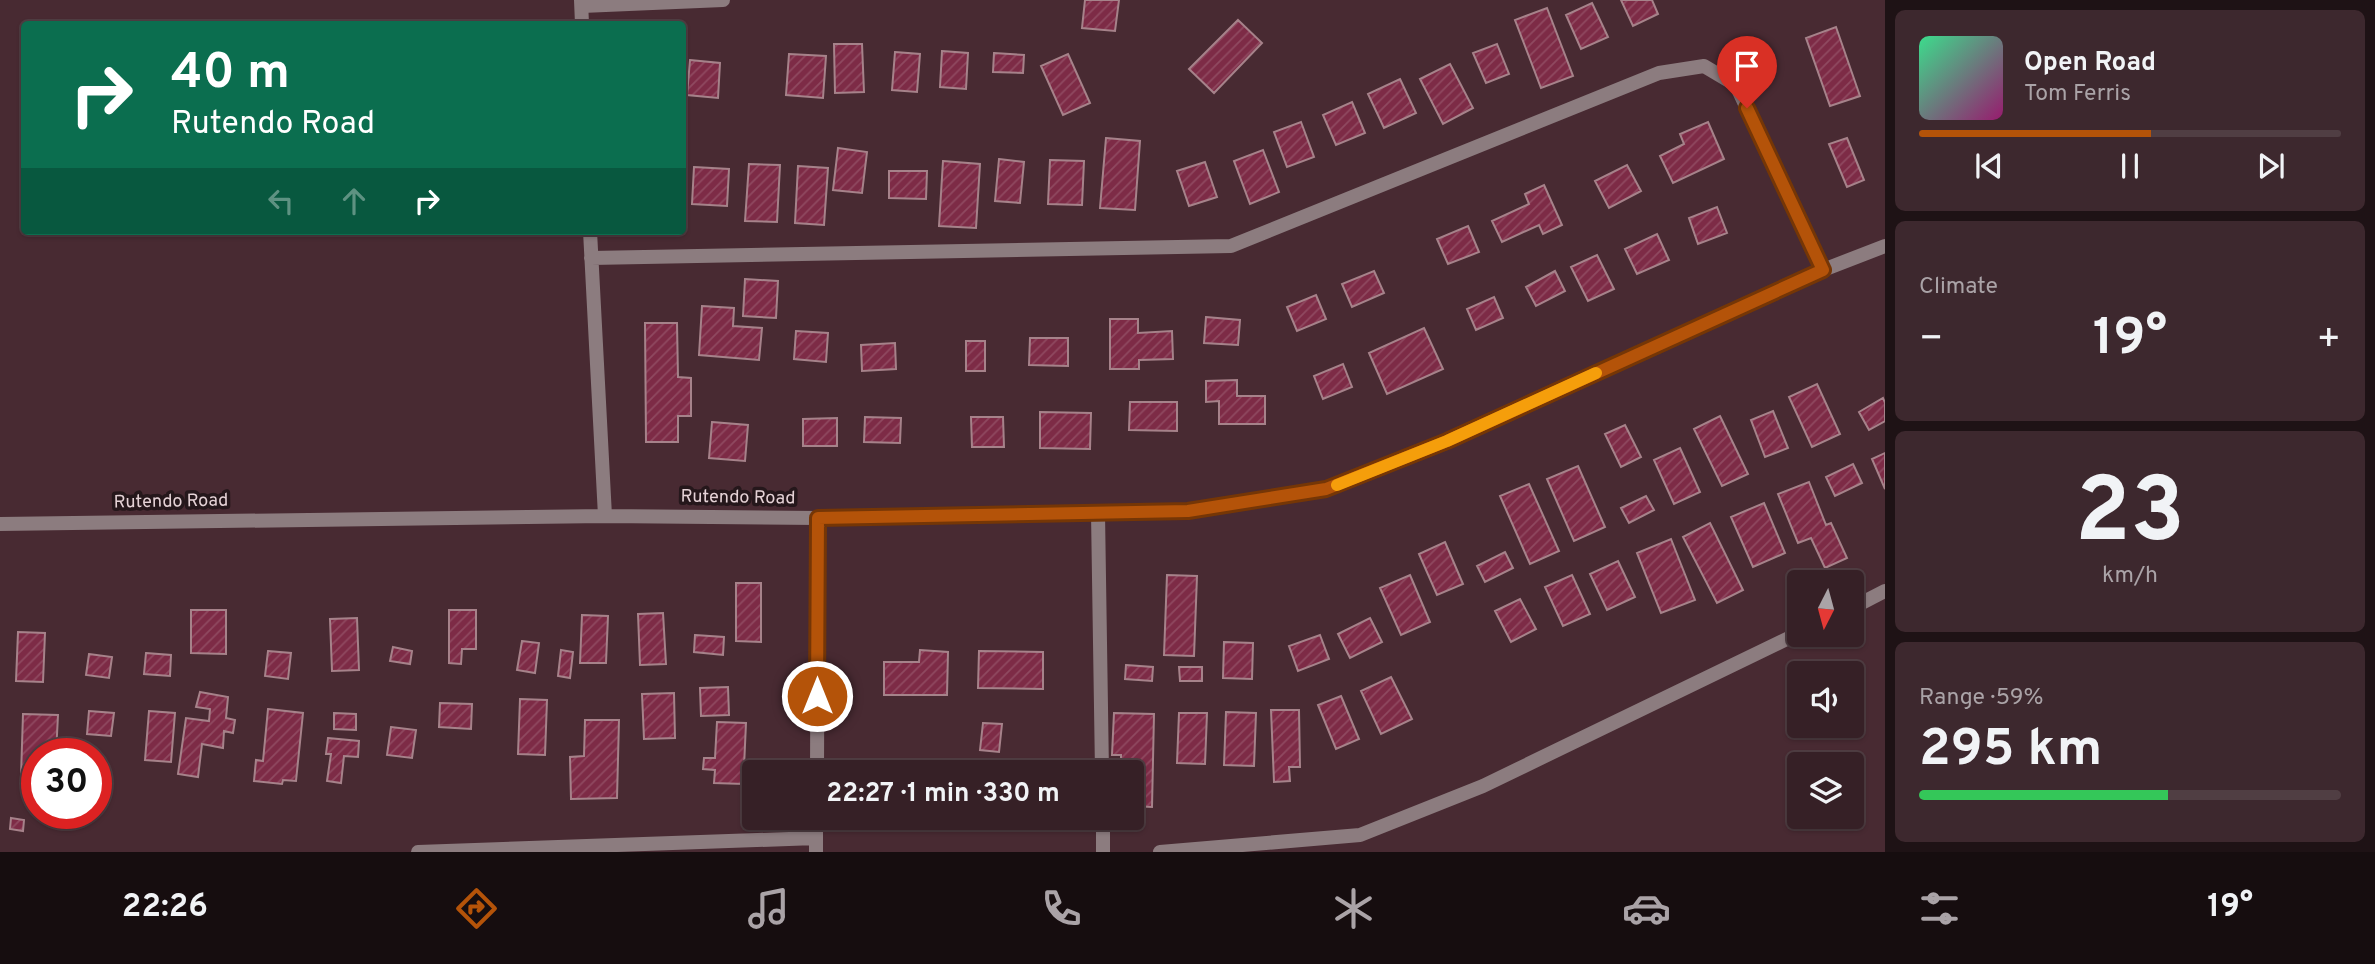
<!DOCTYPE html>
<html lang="en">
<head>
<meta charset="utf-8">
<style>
  :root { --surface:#362026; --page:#3d282e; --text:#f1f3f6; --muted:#aaa3a7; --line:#503e43; --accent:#b45309 }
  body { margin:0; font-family:Overpass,sans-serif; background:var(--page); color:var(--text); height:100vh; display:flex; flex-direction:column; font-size:26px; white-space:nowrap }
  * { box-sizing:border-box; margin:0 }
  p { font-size:23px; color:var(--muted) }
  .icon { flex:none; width:38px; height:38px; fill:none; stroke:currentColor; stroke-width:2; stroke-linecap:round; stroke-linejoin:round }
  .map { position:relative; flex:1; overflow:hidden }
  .details { display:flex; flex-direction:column; gap:10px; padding:10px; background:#1e1215; width:490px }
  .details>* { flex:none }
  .top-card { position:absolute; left:21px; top:21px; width:665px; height:214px; border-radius:7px; box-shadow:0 2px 5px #0004,0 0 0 2px var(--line); background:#0b6e4f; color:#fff; overflow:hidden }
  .needle { width:46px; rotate:186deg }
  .tools { position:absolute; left:1787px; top:570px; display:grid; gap:14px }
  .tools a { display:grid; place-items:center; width:77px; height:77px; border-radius:7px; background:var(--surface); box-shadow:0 2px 5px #0004,0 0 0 2px var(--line); font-size:35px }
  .speed { position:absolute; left:21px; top:738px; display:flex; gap:14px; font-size:35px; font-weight:700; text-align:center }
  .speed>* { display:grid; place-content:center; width:91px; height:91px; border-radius:50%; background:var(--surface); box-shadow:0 2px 5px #0004,0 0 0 2px var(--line); line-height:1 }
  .speed .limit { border:10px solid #d22; background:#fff; color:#111 }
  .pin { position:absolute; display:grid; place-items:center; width:60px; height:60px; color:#fff; margin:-72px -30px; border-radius:50% 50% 50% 0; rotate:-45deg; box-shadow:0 0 7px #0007 }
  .pin .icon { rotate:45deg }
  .me { position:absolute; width:77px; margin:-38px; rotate:0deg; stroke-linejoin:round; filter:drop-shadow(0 0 5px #0008) }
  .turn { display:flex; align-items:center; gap:24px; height:147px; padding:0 35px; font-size:32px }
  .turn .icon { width:91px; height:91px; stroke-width:2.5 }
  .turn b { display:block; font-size:49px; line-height:60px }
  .lanes { display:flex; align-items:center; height:66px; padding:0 35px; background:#0003; justify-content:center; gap:35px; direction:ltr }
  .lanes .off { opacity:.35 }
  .big { font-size:52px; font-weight:700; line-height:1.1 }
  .details .widget { flex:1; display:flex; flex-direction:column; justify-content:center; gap:10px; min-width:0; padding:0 24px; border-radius:10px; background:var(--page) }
  .details .dial { align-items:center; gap:0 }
  .dial b { font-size:91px; line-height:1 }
  .song { display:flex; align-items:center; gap:21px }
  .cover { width:84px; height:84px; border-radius:10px; background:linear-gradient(135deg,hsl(150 70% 55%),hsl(320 70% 35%)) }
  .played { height:7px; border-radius:4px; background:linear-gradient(90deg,var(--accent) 55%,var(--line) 55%) }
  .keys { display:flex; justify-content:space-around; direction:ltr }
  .heat { display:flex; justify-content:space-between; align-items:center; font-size:38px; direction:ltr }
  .charge { height:10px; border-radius:5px; background:linear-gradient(90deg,#34c759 59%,var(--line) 0) }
  .trip { position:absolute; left:742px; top:760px; width:402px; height:70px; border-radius:7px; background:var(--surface); box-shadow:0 2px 5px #0004,0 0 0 2px var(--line); font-weight:700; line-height:70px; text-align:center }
  .tabs { display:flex; height:112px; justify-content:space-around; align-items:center; background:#160d0f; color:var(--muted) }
  .tabs .icon { width:49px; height:49px }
  .tabs .active { color:var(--accent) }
  .tabs b { font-size:32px; color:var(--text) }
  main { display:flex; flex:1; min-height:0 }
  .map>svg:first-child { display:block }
  .building { fill:url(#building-hatch); stroke:#a6828a; stroke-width:2 }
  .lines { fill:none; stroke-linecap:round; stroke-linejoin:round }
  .minor { stroke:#8c7c7f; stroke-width:14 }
  .route-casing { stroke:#753606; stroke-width:18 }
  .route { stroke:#b45309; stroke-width:12 }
  .slow { stroke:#f59e0b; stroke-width:12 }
  .labels { text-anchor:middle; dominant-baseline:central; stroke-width:7; stroke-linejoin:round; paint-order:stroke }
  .street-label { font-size:18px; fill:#e5d2d6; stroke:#25171b }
</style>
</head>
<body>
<main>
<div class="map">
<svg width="1885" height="852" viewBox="0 0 1885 852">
  <defs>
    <pattern id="building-hatch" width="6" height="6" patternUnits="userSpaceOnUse" patternTransform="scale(1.75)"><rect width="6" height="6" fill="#7d2b46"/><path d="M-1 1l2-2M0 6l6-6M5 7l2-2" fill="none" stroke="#8f4960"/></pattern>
  </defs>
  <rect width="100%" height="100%" fill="#482a32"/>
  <path class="building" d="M1085,0H1119L1115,31L1082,28Z
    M1621,0H1652L1658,14L1633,26Z
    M1592,3L1608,37L1581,49L1566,15Z
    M1547,8L1573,76L1541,88L1515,20Z
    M1238,20L1262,43L1214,93L1189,69Z
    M1836,27L1860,96L1830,106L1806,38Z
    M834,44H862L864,92L835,93Z
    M1497,44L1509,74L1486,83L1473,53Z
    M942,51L968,53L966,89L940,87Z
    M895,52L920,54L917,92L892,90Z
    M994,53L1024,55L1023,73L993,72Z
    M789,54L826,56L823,98L786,95Z
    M1068,54L1090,103L1063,115L1041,66Z
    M690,60L720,63L718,98L687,95Z
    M1450,64L1473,108L1443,124L1420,79Z
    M1400,79L1416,113L1384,128L1368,94Z
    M1352,102L1365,133L1336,145L1323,115Z
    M1301,122L1314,157L1287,167L1274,132Z
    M1708,122L1724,159L1673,183L1660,156L1684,144L1680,134Z
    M1106,138L1140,141L1135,210L1100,208Z
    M1847,138L1864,180L1847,187L1829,144Z
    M838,148L867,152L862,193L833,190Z
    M1263,150L1279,192L1250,204L1234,161Z
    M999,159L1024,162L1020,203L995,201Z
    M1050,160L1084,161L1082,205L1048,204Z
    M943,161L980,164L976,228L939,226Z
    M1205,162L1217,197L1189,206L1177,171Z
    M749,164L780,165L777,222L745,221Z
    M1627,165L1641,191L1609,208L1595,181Z
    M798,166L828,168L824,225L795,223Z
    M694,167L729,169L727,206L692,204Z
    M889,171H927L926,199L889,198Z
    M1544,185L1562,225L1543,234L1539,225L1502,242L1492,221L1529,204L1525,194Z
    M1717,207L1727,233L1698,244L1689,218Z
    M1468,226L1479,252L1448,264L1437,239Z
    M1657,234L1669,260L1637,274L1625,249Z
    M1597,255L1614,289L1588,301L1571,267Z
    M1374,271L1384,293L1352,307L1342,284Z
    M1555,271L1565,291L1536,306L1526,287Z
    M745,279L778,281L776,318L743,316Z
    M1316,295L1326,319L1297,331L1287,307Z
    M1494,297L1503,318L1476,330L1467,309Z
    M702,306L734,308L733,326L762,328L759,360L699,355Z
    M1206,317L1240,320L1238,345L1204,343Z
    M1110,319H1138V333L1172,331L1173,359L1139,360V369H1110Z
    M645,323H677L678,377L691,378V416H678V442H646Z
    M1424,328L1443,369L1387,394L1369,353Z
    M796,331L828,333L826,362L794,359Z
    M1030,338H1068V366L1029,365Z
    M966,341H985V371H966Z
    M895,343L896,369L862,371L861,345Z
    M1343,364L1352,387L1323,399L1314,376Z
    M1237,380V396H1265V424H1219V401L1206,402V381Z
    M1817,384L1840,434L1812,447L1789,397Z
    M1883,398L1885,403V421L1869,430L1859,412Z
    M1130,402H1177V431L1129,430Z
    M1773,411L1788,448L1765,457L1751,420Z
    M1040,412L1091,413L1090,449L1040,448Z
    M1720,416L1748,474L1722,486L1694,429Z
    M865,417L901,418L900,443L864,442Z
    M971,417H1003L1004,447H972Z
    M837,418V446H803V419Z
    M712,422L748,425L745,461L709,458Z
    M1625,425L1641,457L1621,467L1605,434Z
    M1680,448L1700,492L1674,504L1654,460Z
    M1885,453V489L1872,459Z
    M1853,464L1862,483L1835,496L1826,477Z
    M1578,466L1605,527L1574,541L1547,479Z
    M1809,482L1826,525L1831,523L1847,558L1825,568L1811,538L1798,543L1778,494Z
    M1529,484L1559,551L1530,564L1500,496Z
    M1646,496L1654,510L1629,523L1621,508Z
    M1764,503L1785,553L1753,567L1731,517Z
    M1710,523L1743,590L1717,603L1683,537Z
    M1671,539L1695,600L1661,613L1637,553Z
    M1445,542L1463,584L1437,595L1419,554Z
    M1505,552L1513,568L1485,582L1477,566Z
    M1618,561L1635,597L1607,610L1590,574Z
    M1167,575L1197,576L1194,656L1164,655Z
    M1410,575L1430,622L1401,635L1380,588Z
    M1572,575L1590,614L1563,626L1545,587Z
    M736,583H761V642L736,641Z
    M1520,599L1536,629L1511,642L1495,611Z
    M191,610H226V654L191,653Z
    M449,610H476V649H462L461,664L449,663Z
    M663,613L666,664L640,665L638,614Z
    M582,615L608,616L606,663H580Z
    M357,618L359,670L332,671L330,619Z
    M1370,618L1382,642L1350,658L1338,634Z
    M18,632L45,633L43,682L16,681Z
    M695,635L724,637L723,655L694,652Z
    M1320,635L1329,659L1298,671L1289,646Z
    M522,641L539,643L535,673L517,670Z
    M1224,642L1253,643L1252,679L1223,678Z
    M393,647L412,651L410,664L390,661Z
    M561,650L573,652L570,678L558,676Z
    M920,650L948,652L947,695H884V662H919Z
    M268,651L291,653L288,679L265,676Z
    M979,651L1043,652V689L978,688Z
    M146,653L171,655L170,676L144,674Z
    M89,654L112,657L109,678L86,675Z
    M1126,665L1153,667L1152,681L1125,679Z
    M1179,667H1202V681H1180Z
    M1391,677L1412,719L1381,734L1361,691Z
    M728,687L729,715L701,716L700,688Z
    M200,692L228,697L226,718L235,720L233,733L224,731L223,748L202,744L198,777L178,774L186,718L209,721L210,709L196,707Z
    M674,693L675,738L644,739L642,694Z
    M1341,696L1359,739L1336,749L1318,705Z
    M520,699L547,700L545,755L518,754Z
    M440,703L472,704L471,729L439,727Z
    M268,709L303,713L296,781L283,780L282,784L254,781L256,760L263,761Z
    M1271,710H1299L1300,767H1289L1290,781L1274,782Z
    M89,711L114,713L111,736L87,734Z
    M149,711L175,713L171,762L145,760Z
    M1226,712L1256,713L1254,766L1224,765Z
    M334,713L356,714V730L334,729Z
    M1114,713L1154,714L1152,807L1132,806V772H1121V755H1112Z
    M1179,713H1207L1205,764L1177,763Z
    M23,714L58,715L56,754H37V776H21Z
    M585,720H619L617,798L571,799L570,757L584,756Z
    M717,722L746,723L744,767L760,768V772H754V781H744V784L714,783L715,770L703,769L704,758H715Z
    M983,723L1002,724L999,752L980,750Z
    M391,727L416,730L412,758L387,755Z
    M328,738L359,741L358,757L344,756L341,783L327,781L331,754H326Z
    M98,750L99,779H96V754H69V751Z
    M11,818L24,820L23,831L10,829Z"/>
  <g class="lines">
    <path class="minor" d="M581,0L582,24
      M582,6L723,0
      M590,231L605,516
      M591,258L1231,246L1659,73L1704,66L1736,85L1823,270
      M1098,513L1102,772
      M0,524L605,516L818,518L1188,511L1326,489L1447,441L1823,270L1885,246
      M1852,608L1885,591
      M817,772L818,518
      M1103,817V852
      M418,852L816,838
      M816,852V817
      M1160,852L1360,835L1483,786L1799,633"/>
  </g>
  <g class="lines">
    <defs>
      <path id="route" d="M817,696L818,518L1188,511L1326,489L1447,441L1823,270L1747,108"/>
    </defs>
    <use href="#route" class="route-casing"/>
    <use href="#route" class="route"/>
    <path class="slow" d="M1337,485L1447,441L1596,373"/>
  </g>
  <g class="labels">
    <g class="street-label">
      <text transform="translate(738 498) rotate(1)">Rutendo Road</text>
      <text transform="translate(171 502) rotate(-1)">Rutendo Road</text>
    </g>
  </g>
</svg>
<div class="tools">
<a><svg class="needle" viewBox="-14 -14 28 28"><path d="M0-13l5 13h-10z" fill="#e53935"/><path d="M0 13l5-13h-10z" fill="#aaa3a7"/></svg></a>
<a><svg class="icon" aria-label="sound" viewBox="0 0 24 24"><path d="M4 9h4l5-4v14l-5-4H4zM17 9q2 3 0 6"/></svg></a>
<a><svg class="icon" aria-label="layers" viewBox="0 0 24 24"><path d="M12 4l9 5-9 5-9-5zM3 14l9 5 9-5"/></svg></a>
</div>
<div class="speed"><div class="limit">30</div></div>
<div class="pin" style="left:1747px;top:108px;background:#d93025"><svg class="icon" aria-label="arrive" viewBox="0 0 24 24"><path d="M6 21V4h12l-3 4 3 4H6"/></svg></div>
<svg class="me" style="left:817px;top:696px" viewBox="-20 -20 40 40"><circle r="17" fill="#b45309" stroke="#fff" stroke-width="3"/><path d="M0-11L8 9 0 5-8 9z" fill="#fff"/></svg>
<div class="trip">22:27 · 1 min · 330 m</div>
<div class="top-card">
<div class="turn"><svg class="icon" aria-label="right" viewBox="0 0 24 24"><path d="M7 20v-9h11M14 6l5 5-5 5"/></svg><div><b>40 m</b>Rutendo Road</div></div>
<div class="lanes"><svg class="icon off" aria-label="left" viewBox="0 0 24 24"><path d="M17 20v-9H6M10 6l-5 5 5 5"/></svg><svg class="icon off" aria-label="ahead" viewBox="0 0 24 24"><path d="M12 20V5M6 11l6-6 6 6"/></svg><svg class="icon" aria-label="right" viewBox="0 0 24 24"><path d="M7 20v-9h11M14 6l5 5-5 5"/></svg></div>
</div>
</div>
<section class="details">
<div class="widget">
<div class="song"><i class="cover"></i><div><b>Open Road</b><p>Tom Ferris</p></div></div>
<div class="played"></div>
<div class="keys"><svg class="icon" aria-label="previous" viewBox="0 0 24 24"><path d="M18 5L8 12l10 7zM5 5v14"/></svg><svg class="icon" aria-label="pause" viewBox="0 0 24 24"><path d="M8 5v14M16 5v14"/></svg><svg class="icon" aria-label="next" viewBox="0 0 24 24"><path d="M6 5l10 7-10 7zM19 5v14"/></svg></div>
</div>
<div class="widget"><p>Climate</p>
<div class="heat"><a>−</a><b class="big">19°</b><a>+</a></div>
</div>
<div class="widget dial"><b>23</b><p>km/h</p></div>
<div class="widget"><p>Range · 59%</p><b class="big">295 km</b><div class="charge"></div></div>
</section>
</main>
<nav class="tabs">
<b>22:26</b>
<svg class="icon active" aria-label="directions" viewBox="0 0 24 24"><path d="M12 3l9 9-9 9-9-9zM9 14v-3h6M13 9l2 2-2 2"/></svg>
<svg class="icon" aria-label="music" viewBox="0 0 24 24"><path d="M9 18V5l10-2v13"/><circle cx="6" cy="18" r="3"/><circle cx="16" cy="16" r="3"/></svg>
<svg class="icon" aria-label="phone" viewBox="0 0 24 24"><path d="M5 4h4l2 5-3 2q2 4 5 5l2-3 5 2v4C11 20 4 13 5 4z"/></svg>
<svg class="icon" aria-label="climate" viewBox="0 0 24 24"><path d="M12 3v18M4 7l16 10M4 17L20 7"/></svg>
<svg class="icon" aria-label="car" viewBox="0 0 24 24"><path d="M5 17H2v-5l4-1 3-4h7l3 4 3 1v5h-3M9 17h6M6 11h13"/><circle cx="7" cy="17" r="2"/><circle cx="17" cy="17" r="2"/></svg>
<svg class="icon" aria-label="filters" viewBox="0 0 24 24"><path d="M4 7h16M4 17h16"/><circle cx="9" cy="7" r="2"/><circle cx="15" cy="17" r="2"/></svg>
<b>19°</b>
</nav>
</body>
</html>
